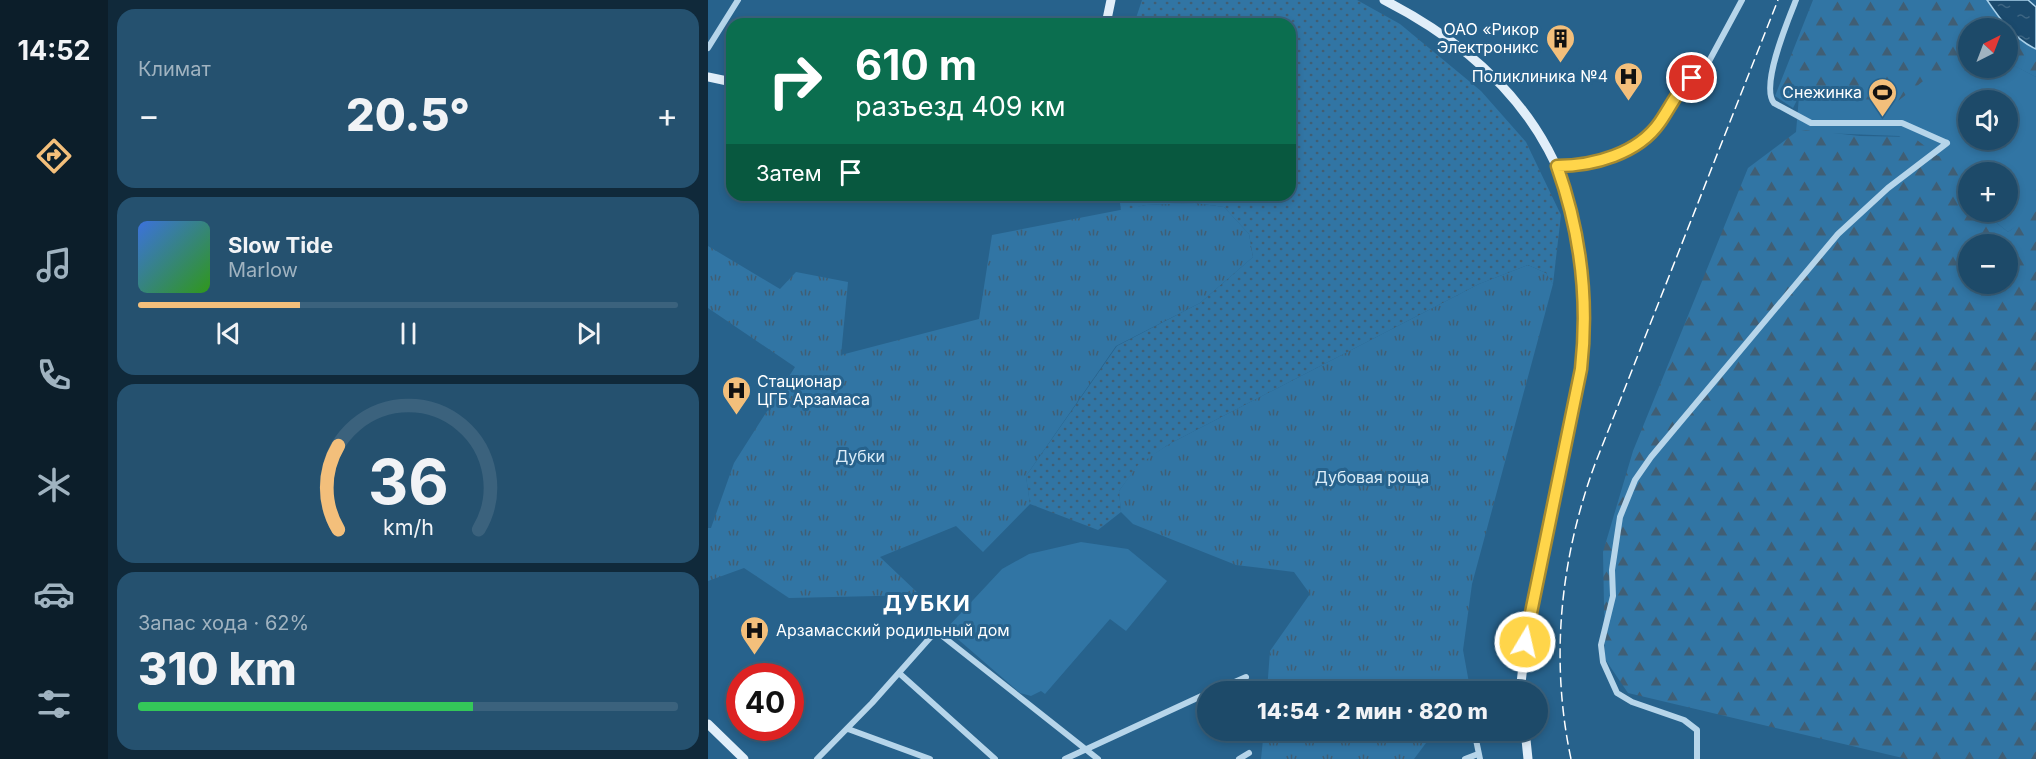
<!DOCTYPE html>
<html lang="ru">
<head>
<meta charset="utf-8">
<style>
  :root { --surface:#1d4a69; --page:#25516f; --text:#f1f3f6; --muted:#a0b3c0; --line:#3b627d; --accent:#f3bf7b }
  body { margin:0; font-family:Inter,sans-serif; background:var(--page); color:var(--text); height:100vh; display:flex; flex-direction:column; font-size:22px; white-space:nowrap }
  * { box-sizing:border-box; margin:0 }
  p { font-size:20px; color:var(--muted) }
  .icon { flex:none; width:33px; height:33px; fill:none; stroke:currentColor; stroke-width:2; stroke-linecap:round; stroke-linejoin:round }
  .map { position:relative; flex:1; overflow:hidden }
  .details { display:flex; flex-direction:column; gap:9px; padding:9px; background:#10293a; width:600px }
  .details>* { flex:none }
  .hud { position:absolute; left:18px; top:18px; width:570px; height:183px; border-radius:18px; box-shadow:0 3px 9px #0003,0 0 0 2px var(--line); background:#0b6e4f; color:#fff; overflow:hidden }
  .needle { width:39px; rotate:42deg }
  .tools { position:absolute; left:1250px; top:18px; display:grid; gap:12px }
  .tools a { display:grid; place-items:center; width:60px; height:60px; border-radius:50%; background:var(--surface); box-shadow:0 3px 9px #0003,0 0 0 2px var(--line); font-size:30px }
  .speed { position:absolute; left:18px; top:663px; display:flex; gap:12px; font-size:30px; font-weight:700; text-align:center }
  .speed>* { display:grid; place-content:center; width:78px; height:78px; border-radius:50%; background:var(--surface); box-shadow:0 3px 9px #0003,0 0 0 2px var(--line); line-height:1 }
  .speed .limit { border:9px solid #d22; background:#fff; color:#111 }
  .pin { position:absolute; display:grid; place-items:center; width:51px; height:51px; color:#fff; margin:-26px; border:3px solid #fff; border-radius:50%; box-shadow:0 2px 6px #0007 }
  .me { position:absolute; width:66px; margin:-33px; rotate:9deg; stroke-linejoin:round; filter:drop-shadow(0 0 4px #0008) }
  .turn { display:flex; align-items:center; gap:21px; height:126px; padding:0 30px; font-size:27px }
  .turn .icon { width:78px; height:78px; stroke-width:2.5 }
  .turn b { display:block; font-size:42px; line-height:51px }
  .then { display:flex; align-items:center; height:57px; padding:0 30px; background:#0003; gap:12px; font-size:22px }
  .big { font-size:45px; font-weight:800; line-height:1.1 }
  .details .card { flex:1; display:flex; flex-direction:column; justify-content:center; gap:9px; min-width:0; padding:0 21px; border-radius:18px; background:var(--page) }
  .details .dial { align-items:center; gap:0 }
  .dial svg { height:156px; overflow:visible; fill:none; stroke:var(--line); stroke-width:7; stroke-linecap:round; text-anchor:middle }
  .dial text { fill:var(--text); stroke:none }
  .song { display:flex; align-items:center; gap:18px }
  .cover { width:72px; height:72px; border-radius:9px; background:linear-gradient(135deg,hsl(220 70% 55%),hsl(110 70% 35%)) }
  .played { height:6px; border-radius:3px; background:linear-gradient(90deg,var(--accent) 30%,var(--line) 30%) }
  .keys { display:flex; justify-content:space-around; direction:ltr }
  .heat { display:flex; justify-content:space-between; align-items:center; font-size:33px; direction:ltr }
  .charge { height:9px; border-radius:4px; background:linear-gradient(90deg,#34c759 62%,var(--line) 0) }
  .trip { position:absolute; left:489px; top:681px; width:351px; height:60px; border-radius:30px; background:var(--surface); box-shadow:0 3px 9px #0003,0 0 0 2px var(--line); font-weight:800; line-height:60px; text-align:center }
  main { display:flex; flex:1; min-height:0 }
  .dock { display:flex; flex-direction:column; width:108px; justify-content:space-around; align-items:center; background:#0c1e2a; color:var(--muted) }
  .dock .icon { width:42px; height:42px }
  .dock .selected { color:var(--accent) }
  .dock b { font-size:27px; color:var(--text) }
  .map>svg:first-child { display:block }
  .grass { fill:#3175a4; fill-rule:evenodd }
  .forest { fill:url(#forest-firs); fill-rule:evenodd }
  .park { fill:url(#park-tufts) }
  .garden { fill:url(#garden-dots) }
  .water { fill:url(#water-ripples); stroke:#aad2eb; stroke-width:1.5 }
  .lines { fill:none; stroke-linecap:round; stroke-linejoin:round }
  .street { stroke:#b6d5ea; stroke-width:6 }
  .secondary { stroke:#e1eef9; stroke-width:9 }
  .rail { stroke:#fff; stroke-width:1.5; stroke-dasharray:10 4.5; stroke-linecap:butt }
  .route-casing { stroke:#a68a30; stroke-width:15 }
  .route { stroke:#ffd54a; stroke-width:10 }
  .labels { text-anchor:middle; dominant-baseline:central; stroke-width:6; stroke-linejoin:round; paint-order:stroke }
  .poi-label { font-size:16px; fill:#fff; stroke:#27628c; text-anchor:end }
  .park-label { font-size:16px; fill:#daecf8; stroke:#27628c }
  .district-label { font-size:22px; font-weight:bold; letter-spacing:1.5px; fill:#fff; stroke:#27628c }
</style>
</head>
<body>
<main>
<nav class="dock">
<b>14:52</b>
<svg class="icon selected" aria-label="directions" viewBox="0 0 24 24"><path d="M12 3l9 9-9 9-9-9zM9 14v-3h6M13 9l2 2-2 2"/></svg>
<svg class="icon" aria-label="music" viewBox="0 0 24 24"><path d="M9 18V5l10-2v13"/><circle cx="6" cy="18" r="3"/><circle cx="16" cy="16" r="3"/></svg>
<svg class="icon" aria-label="phone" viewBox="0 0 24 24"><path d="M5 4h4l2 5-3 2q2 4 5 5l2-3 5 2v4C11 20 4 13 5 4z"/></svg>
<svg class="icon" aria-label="climate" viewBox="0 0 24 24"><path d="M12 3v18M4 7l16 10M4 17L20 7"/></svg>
<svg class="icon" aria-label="car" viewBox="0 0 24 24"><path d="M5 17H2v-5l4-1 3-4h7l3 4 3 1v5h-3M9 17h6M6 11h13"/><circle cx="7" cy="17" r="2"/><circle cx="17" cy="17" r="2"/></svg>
<svg class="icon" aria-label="filters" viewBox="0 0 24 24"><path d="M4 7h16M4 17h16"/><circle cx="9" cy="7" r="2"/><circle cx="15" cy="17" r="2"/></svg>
</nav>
<section class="details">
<div class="card"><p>Климат</p>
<div class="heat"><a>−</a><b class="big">20.5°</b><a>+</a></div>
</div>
<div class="card">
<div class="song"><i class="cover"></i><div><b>Slow Tide</b><p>Marlow</p></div></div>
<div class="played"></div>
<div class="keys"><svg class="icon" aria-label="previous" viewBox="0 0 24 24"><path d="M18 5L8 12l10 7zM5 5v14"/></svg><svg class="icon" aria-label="pause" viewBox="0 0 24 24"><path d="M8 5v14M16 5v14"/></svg><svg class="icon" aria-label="next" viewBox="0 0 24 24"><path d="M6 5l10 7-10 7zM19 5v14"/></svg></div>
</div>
<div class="card dial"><svg viewBox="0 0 100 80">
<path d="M14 69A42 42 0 1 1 86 69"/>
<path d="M14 69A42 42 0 0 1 14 26" stroke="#f3bf7b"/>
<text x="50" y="56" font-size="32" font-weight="700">36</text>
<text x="50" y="72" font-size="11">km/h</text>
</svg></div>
<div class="card"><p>Запас хода · 62%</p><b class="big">310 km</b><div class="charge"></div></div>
</section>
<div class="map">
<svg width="1328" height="759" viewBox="0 0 1328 759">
  <defs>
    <pattern id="forest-firs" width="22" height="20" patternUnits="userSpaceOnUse" patternTransform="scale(1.5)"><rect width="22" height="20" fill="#3175a4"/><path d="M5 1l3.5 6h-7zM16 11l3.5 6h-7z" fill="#405e74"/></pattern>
    <pattern id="park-tufts" width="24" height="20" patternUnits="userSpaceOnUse" patternTransform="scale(1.5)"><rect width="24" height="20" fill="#3175a4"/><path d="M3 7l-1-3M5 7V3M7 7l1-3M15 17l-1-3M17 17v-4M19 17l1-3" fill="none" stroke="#405e74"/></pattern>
    <pattern id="garden-dots" width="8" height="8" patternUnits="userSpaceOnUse" patternTransform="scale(1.5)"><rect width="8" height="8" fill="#3175a4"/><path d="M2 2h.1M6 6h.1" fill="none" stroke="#405e74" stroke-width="1.8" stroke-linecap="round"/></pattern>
    <pattern id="water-ripples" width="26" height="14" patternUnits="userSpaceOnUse" patternTransform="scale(1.5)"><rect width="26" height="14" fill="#1b4a6d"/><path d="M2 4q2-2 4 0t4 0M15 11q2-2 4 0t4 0" fill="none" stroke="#3d6583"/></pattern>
  </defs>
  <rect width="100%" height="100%" fill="#27628c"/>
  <path class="grass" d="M1300,62L1328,77V213L1300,232L1275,212H1299V172H1260V175L1255,165L1226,162L1191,136L1088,132L1091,96C1135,95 1177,80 1220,72C1246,68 1272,68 1299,68ZM1260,100H1299V140H1260Z
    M373,542L420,549L459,581L418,631L402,619L337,694L333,691L323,696L312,693L238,629L294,569L321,554Z"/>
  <path class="forest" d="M1105,0H1279C1292,19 1306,39 1328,49V77L1299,62V28H1260V68H1270L1219,78L1190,101L1091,96L1085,108L1067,96Z
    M1098,130L1152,136L1205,137L1230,156L1250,149L1260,175V212H1275L1300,232C1316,221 1324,208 1328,189V759H1199L920,693L897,659L895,552L925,451L1040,168L1088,132ZM1260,244H1299V284H1260Z"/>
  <path class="park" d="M1313,171L1314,200L1299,201V172H1285Z
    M487,203L516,207L541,234L545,257L492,303L408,346L318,476L322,504L275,552L248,526L172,557L212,595L81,598L36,568L0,581V528H3L26,463L87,367L0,308V246L72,289L88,272L140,282L133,355L271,319L284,235L438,205Z
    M820,265L838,273L845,284L764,584L755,650L761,683L755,691H559L562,651L602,594L586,572L528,565L425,524L413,512L411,491L430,464L463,443L771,284Z
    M315,567L317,584L303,586L301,568Z
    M556,730H727V731L706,759H553Z"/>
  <path class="garden" d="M434,0H649L692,24L773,91L818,142L853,215L845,284L838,273L820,265L771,284L463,443L430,465L411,491L413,512L390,530L322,504L318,476L409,346L492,303L545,257L541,234L516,207L487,203L438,205L413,211L411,195H582V24H426Z"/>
  <path class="water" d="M1279,0H1320L1328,7V49C1306,39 1292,19 1279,0Z"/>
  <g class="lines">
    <path class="street" d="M1088,0C1080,20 1052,86 1066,103L1103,123H1194L1239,143
      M0,48L30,0
      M849,166L898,161L930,142L951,124L970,91L999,65L1034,0
      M191,673L287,759
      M504,692L538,677
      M799,692L812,690
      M140,729L222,759
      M766,730L772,759
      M109,759L164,703L228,631L390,759
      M357,759L500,693
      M531,759L541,753
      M757,759L770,754
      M989,759V730L976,720L924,702L909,693L895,662L893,645L905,596L904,570L912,517L927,480L943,457L1130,234L1180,188L1239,143"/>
    <path class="secondary" d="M676,0C830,79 894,197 873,369L820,622L812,692
      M398,24L403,0
      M0,77L24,82
      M0,724L36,759
      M817,730L820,759"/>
    <path class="rail" d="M863,759C842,660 852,559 887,464L1070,0"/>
  </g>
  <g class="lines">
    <defs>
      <path id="route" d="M817,642L873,369C881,298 873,233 849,166C885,166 930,154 952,122C963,106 969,91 984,78"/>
    </defs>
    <use href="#route" class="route-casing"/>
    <use href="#route" class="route"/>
  </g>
  <defs>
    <symbol id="building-pin" viewBox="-11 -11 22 30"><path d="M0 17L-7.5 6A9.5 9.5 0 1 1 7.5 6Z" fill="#f3bf7b" stroke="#27628c"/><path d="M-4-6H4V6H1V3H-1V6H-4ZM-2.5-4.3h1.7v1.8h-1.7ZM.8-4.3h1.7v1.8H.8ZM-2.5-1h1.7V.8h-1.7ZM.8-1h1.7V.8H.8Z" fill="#111"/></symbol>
    <symbol id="hospital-pin" viewBox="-11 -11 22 30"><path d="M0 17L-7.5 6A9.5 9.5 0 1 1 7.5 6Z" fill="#f3bf7b" stroke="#27628c"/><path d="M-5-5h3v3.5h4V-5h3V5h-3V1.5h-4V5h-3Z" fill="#111"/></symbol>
    <symbol id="stadium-pin" viewBox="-11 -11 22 30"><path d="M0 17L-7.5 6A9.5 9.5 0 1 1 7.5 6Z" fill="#f3bf7b" stroke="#27628c"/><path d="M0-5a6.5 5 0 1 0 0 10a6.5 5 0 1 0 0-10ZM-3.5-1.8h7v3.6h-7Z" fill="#111"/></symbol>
  </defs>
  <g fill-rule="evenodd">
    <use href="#building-pin" x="836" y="22" width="33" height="45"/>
    <use href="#hospital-pin" x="904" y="60" width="33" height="45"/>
    <use href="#stadium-pin" x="1158" y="76" width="33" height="45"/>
    <use href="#hospital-pin" x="12" y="374" width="33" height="45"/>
    <use href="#hospital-pin" x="30" y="614" width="33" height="45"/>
  </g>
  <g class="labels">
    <g class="poi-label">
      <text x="831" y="29">ОАО «Рикор<tspan x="831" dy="18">Электроникс</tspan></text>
      <text x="900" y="76">Поликлиника №4</text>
      <text x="1154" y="92">Снежинка</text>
      <text x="49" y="381" text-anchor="start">Стационар<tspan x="49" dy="18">ЦГБ Арзамаса</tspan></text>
      <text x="68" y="630" text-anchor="start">Арзамасский родильный дом</text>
    </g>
    <g class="park-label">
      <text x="152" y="456">Дубки</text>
      <text x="664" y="477">Дубовая роща</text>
    </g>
    <g class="district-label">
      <text x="219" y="603">ДУБКИ</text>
    </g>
  </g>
</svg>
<div class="tools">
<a><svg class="needle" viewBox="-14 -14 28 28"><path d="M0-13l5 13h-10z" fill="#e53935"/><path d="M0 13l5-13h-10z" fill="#a0b3c0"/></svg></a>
<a><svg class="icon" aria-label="sound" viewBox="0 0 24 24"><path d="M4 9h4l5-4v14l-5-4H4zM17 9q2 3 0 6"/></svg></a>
<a>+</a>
<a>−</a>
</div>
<div class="speed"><div class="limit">40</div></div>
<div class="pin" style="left:984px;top:78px;background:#d93025"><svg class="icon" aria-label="arrive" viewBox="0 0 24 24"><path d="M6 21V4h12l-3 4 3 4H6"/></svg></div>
<svg class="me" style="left:817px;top:642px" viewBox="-20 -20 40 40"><circle r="17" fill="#ffd54a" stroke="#fff" stroke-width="3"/><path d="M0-11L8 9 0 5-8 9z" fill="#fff"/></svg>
<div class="trip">14:54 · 2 мин · 820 m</div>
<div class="hud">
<div class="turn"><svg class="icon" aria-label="right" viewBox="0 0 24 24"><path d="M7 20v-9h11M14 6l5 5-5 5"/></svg><div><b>610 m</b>разъезд 409 км</div></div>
<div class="then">Затем<svg class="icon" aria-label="arrive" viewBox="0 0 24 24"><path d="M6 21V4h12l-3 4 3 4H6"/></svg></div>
</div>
</div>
</main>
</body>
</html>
